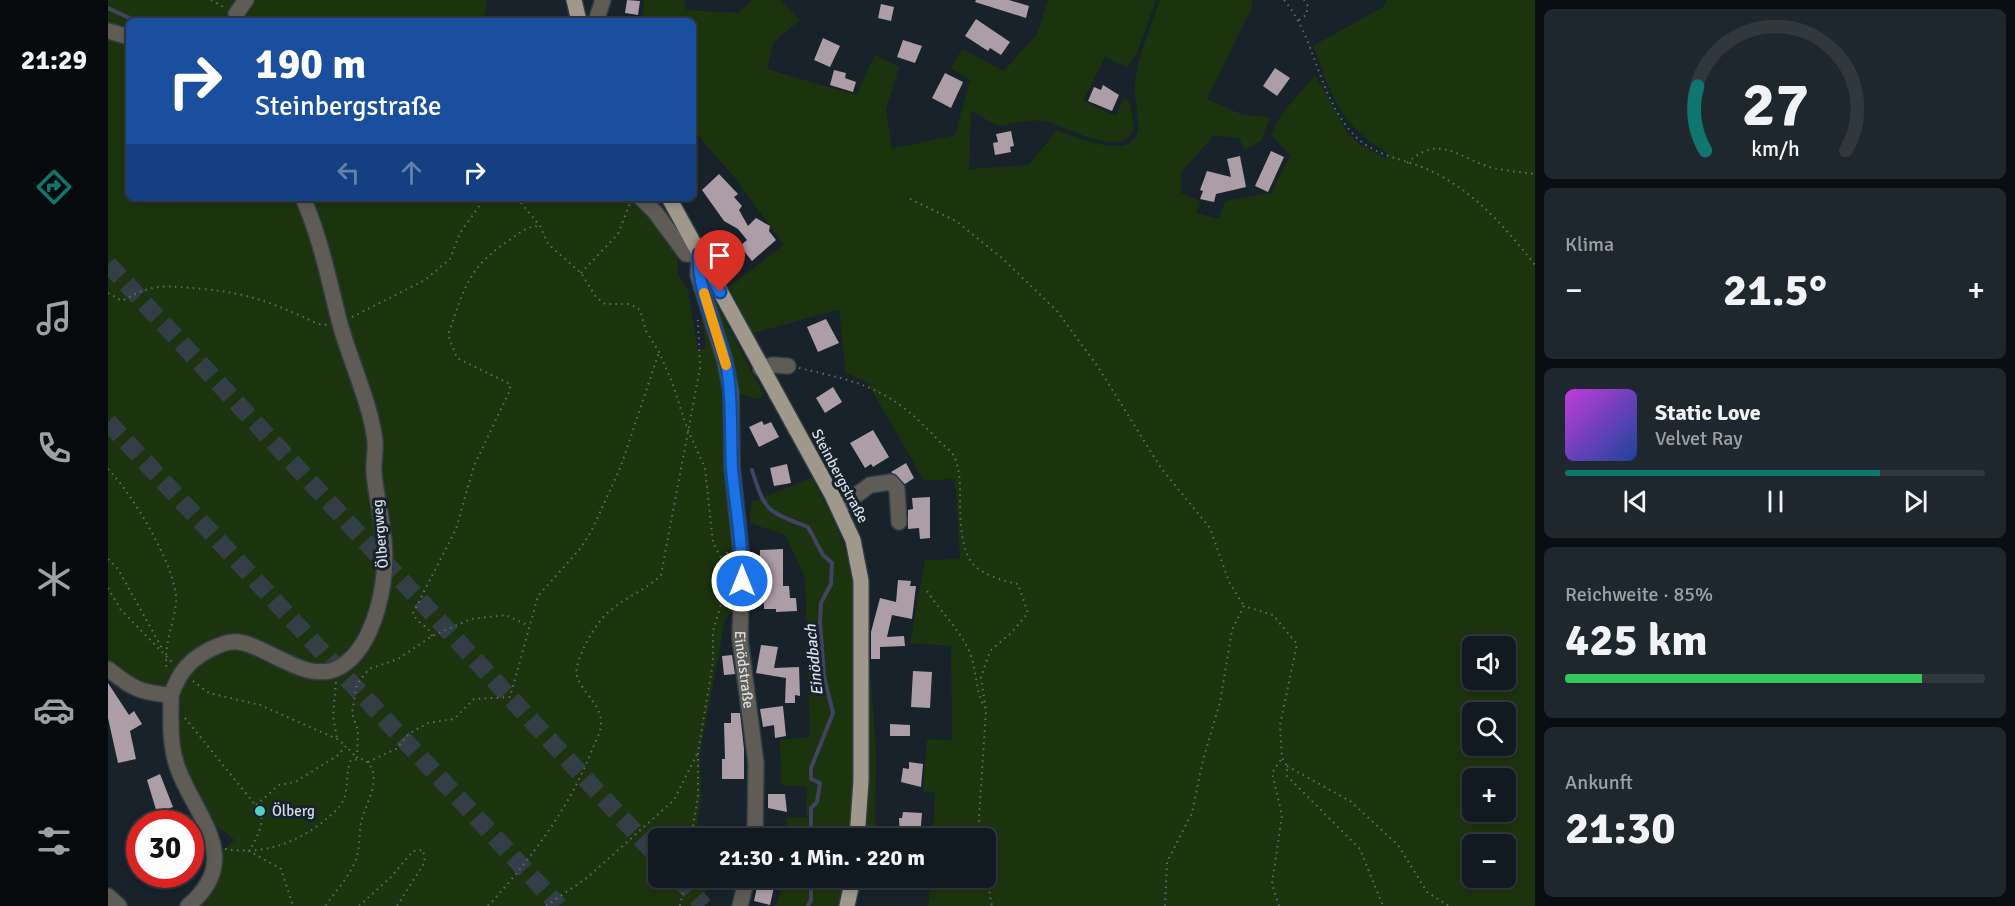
<!DOCTYPE html>
<html lang="de">
<head>
<meta charset="utf-8">
<style>
  :root { --surface:#111a20; --page:#1e272d; --text:#f1f3f6; --muted:#9ca1a5; --line:#30383e; --accent:#0f766e }
  body { margin:0; font-family:Signika,sans-serif; background:var(--page); color:var(--text); height:100vh; display:flex; flex-direction:column; font-size:22px; white-space:nowrap }
  * { box-sizing:border-box; margin:0 }
  p { font-size:20px; color:var(--muted) }
  .icon { flex:none; width:33px; height:33px; fill:none; stroke:currentColor; stroke-width:2; stroke-linecap:round; stroke-linejoin:round }
  .map { position:relative; flex:1; overflow:hidden }
  .details { display:flex; flex-direction:column; gap:9px; padding:9px; background:#090e12; width:480px }
  .details>* { flex:none }
  .banner { position:absolute; left:18px; top:18px; width:570px; height:183px; border-radius:9px; box-shadow:0 3px 9px #0003,0 0 0 2px var(--line); background:#1a4fa0; color:#fff; overflow:hidden }
  .buttons { position:absolute; left:1354px; top:636px; display:grid; gap:12px }
  .buttons a { display:grid; place-items:center; width:54px; height:54px; border-radius:9px; background:var(--surface); box-shadow:0 3px 9px #0003,0 0 0 2px var(--line); font-size:30px }
  .speed { position:absolute; left:18px; top:810px; display:flex; gap:12px; font-size:30px; font-weight:700; text-align:center }
  .speed>* { display:grid; place-content:center; width:78px; height:78px; border-radius:50%; background:var(--surface); box-shadow:0 3px 9px #0003,0 0 0 2px var(--line); line-height:1 }
  .speed .limit { border:9px solid #d22; background:#fff; color:#111 }
  .pin { position:absolute; display:grid; place-items:center; width:51px; height:51px; color:#fff; margin:-62px -26px; border-radius:50% 50% 50% 0; rotate:-45deg; box-shadow:0 0 6px #0007 }
  .pin .icon { rotate:45deg }
  .me { position:absolute; width:66px; margin:-33px; rotate:0deg; stroke-linejoin:round; filter:drop-shadow(0 0 4px #0008) }
  .turn { display:flex; align-items:center; gap:21px; height:126px; padding:0 30px; font-size:27px }
  .turn .icon { width:78px; height:78px; stroke-width:2.5 }
  .turn b { display:block; font-size:42px; line-height:51px }
  .lanes { display:flex; align-items:center; height:57px; padding:0 30px; background:#0003; justify-content:center; gap:30px; direction:ltr }
  .lanes .off { opacity:.35 }
  .big { font-size:45px; font-weight:700; line-height:1.1 }
  .details .card { flex:1; display:flex; flex-direction:column; justify-content:center; gap:9px; min-width:0; padding:0 21px; border-radius:9px; background:var(--page) }
  .details .dial { align-items:center; gap:0 }
  .dial svg { height:156px; overflow:visible; fill:none; stroke:var(--line); stroke-width:7; stroke-linecap:round; text-anchor:middle }
  .dial text { fill:var(--text); stroke:none }
  .song { display:flex; align-items:center; gap:18px }
  .cover { width:72px; height:72px; border-radius:9px; background:linear-gradient(135deg,hsl(290 70% 55%),hsl(220 70% 35%)) }
  .played { height:6px; border-radius:3px; background:linear-gradient(90deg,var(--accent) 75%,var(--line) 75%) }
  .keys { display:flex; justify-content:space-around; direction:ltr }
  .heat { display:flex; justify-content:space-between; align-items:center; font-size:33px; direction:ltr }
  .charge { height:9px; border-radius:4px; background:linear-gradient(90deg,#34c759 85%,var(--line) 0) }
  .trip { position:absolute; left:540px; top:828px; width:348px; height:60px; border-radius:9px; background:var(--surface); box-shadow:0 3px 9px #0003,0 0 0 2px var(--line); font-weight:700; line-height:60px; text-align:center }
  main { display:flex; flex:1; min-height:0 }
  .tabs { display:flex; flex-direction:column; width:108px; justify-content:space-around; align-items:center; background:#070a0d; color:var(--muted) }
  .tabs .icon { width:42px; height:42px }
  .tabs .on { color:var(--accent) }
  .tabs b { font-size:27px; color:var(--text) }
  .map>svg:first-child { display:block }
  .green { fill:#1c340d; fill-rule:evenodd }
  .lines { fill:none; stroke-linecap:round; stroke-linejoin:round }
  .stream { stroke:#414364; stroke-width:4 }
  .building { fill:#ad9da7 }
  .highway-tunnel { stroke:#343e47; stroke-width:18; stroke-dasharray:18 9; stroke-linecap:butt }
  .minor-casing { stroke:#323c45; stroke-width:18 }
  .major-casing { stroke:#323c45; stroke-width:18 }
  .path { stroke:#616b73; stroke-width:2; stroke-dasharray:1.5 4.5; stroke-linecap:butt }
  .minor { stroke:#5f5c56; stroke-width:15 }
  .major { stroke:#9f988b; stroke-width:15 }
  .route-casing { stroke:#114b97; stroke-width:15 }
  .route { stroke:#1a73e8; stroke-width:10 }
  .slow { stroke:#f59e0b; stroke-width:10 }
  .poi-dot { fill:#55cec5; stroke:#17222b; stroke-width:2 }
  .labels { text-anchor:middle; dominant-baseline:central; stroke-width:6; stroke-linejoin:round; paint-order:stroke }
  .street-label { font-size:15px; fill:#d8dfe6; stroke:#17222b }
  .poi-label { font-size:15px; fill:#d8dfe6; stroke:#17222b; text-anchor:start }
  .water-label { font-size:16px; font-style:italic; fill:#d7dff0; stroke:#17222b }
</style>
</head>
<body>
<main>
<nav class="tabs">
<b>21:29</b>
<svg class="icon on" aria-label="directions" viewBox="0 0 24 24"><path d="M12 3l9 9-9 9-9-9zM9 14v-3h6M13 9l2 2-2 2"/></svg>
<svg class="icon" aria-label="music" viewBox="0 0 24 24"><path d="M9 18V5l10-2v13"/><circle cx="6" cy="18" r="3"/><circle cx="16" cy="16" r="3"/></svg>
<svg class="icon" aria-label="phone" viewBox="0 0 24 24"><path d="M5 4h4l2 5-3 2q2 4 5 5l2-3 5 2v4C11 20 4 13 5 4z"/></svg>
<svg class="icon" aria-label="climate" viewBox="0 0 24 24"><path d="M12 3v18M4 7l16 10M4 17L20 7"/></svg>
<svg class="icon" aria-label="car" viewBox="0 0 24 24"><path d="M5 17H2v-5l4-1 3-4h7l3 4 3 1v5h-3M9 17h6M6 11h13"/><circle cx="7" cy="17" r="2"/><circle cx="17" cy="17" r="2"/></svg>
<svg class="icon" aria-label="filters" viewBox="0 0 24 24"><path d="M4 7h16M4 17h16"/><circle cx="9" cy="7" r="2"/><circle cx="15" cy="17" r="2"/></svg>
</nav>
<div class="map">
<svg width="1427" height="906" viewBox="0 0 1427 906">
  <rect width="100%" height="100%" fill="#17222b"/>
  <path class="green" d="M0,0H379L376,21H21V198H544L541,215L569,251L570,275L580,290L590,351L598,348L588,283L619,392L628,521L627,606L617,620L592,753L593,798L587,838H550V878H602L595,906H92L111,879L113,851L127,840L102,821L77,777L64,694L17,679L0,663Z
    M536,0H577L578,10L630,13L644,0H672L692,20L665,43L659,69L748,95L767,55L791,67L778,110L784,149L847,135L862,80L843,68L854,49L896,71L929,34L940,0H1048L1028,55L1019,67L997,57L975,101L1008,116L1015,98L1021,100C1022,109 1028,124 1024,132C1011,157 958,127 941,122C924,118 907,123 890,126L863,111L861,169L921,165L949,130C965,137 1021,160 1029,134C1034,119 1025,99 1027,83C1030,55 1043,27 1052,0H1143L1145,5L1099,99L1135,115L1162,117L1154,140L1137,150L1131,138L1106,135L1073,173V193L1092,201L1088,213L1111,219L1117,201L1163,193L1182,156L1163,134L1173,115L1207,75L1241,135L1251,144L1279,159V153C1229,122 1225,97 1205,46L1275,7L1279,0H1427V906H820L823,878H878V838H825L827,793L815,791L819,739L844,740L843,646L802,643L817,560L852,559L847,479L816,481L759,382L738,373L731,310L645,333L621,287L676,245L626,177L585,130V21H534ZM1365,646H1398V680H1365ZM1365,712H1398V746H1365ZM1365,778H1398V812H1365ZM1365,844H1398V878H1365Z
    M601,290L656,395L649,399L632,394Z
    M704,478L728,524L739,554L744,583L748,751L743,838H677L678,818L698,817L699,787L673,785L672,740L702,737L697,577L677,535L642,523L643,502Z
    M760,678H763L768,755L767,838H758Z
    M676,878H738L732,906H668Z"/>
  <g class="lines">
    <path class="stream" d="M0,8L28,21
      M52,21H65
      M644,470C657,512 659,511 700,527L715,555L724,563L723,584L713,603L712,623L716,676L725,713L703,768V779L712,783L709,802L703,808V838
      M700,906L703,900V878"/>
  </g>
  <path class="building" d="M519,0L532,1L530,15L517,13Z
    M868,0H901L921,6L918,18L867,2Z
    M773,4L786,7L783,21L770,18Z
    M868,19L902,42L893,55L882,48L880,51L857,36Z
    M715,38L732,46L722,67L706,60Z
    M795,40L814,46L807,63L789,57Z
    M1167,68L1182,78L1169,96L1155,86Z
    M726,70L738,73L737,78L748,82L745,92L722,85Z
    M837,73L855,82L843,108L824,98Z
    M995,85L1011,95L1004,111L980,101L986,87L993,90Z
    M903,131L906,146L902,147L903,152L887,155L885,143L890,142L888,134Z
    M1163,151L1176,157L1160,192L1147,186Z
    M1132,156L1138,187L1108,194L1106,202L1092,199L1095,191L1092,190L1099,171L1123,177L1119,159Z
    M611,174L630,194L626,197L634,206L631,210L640,226L648,218L662,226L661,231L668,240L644,261L632,246L639,240L630,229L616,221L594,190Z
    M718,319L731,343L710,352L699,327Z
    M725,387L734,402L717,413L708,398Z
    M654,421L656,425L663,422L671,437L651,447L641,427Z
    M765,430L781,457L765,467L763,464L757,468L742,443Z
    M798,463L806,478L797,484L783,472Z
    M679,464L683,483L666,486L662,468Z
    M822,497V538L812,539L811,528L800,529V510L805,509L804,498Z
    M675,549V586H681L682,598H688L689,611L668,612V609H656L655,579H643L644,570H652V550Z
    M790,580L803,581L802,586H808L804,619L784,615L779,637L796,636L797,646L772,647V659H763V632L772,598L788,602Z
    M653,645L670,647L666,668L691,667L692,696L687,695V703H677L678,678L648,673Z
    M624,655L627,674L616,675L614,656Z
    M805,671L824,672L822,708L803,707Z
    M0,683L21,715L26,711L34,724L22,731L28,759L10,763L0,718Z
    M675,706L678,736L667,738L666,725L655,727L652,709Z
    M623,713H632L636,749V779H614V759H617L616,723H623Z
    M782,724L802,725V736H782Z
    M801,762L815,764L813,787L793,782L795,768L801,769Z
    M52,774L65,807L49,813L39,780Z
    M660,794H677L679,812L660,808Z
    M795,812L814,813L812,838H792L791,818H794Z
    M82,831L95,849L82,859Z
    M651,878H668L662,905L646,901Z
    M789,878H808L807,889L788,887Z"/>
  <g class="lines">
    <path class="highway-tunnel" d="M0,264L550,857
      M0,422L451,906
      M570,878L596,906"/>
    <defs>
      <g id="minor">
        <path d="M130,21L128,14L138,0"/>
        <path d="M488,21L495,0"/>
        <path d="M0,31L21,37"/>
        <path id="s1" d="M533,198L547,212L578,254H591L590,275L617,361L623,392L624,467L634,562L632,639L648,763L647,838"/>
        <path d="M653,369L664,365L680,366"/>
        <path d="M731,508L762,485L783,482L789,489L791,522"/>
        <path d="M0,669C24,688 32,693 63,695C63,720 61,745 70,769C89,819 136,859 80,906"/>
        <path d="M63,695C71,674 79,662 99,651C107,647 116,642 124,642C153,639 197,687 232,667C268,646 280,579 276,541C274,518 268,496 266,473C265,463 268,452 267,441C263,405 242,360 232,324C221,281 213,239 195,198"/>
        <path d="M0,896L11,906"/>
        <path d="M632,906L639,878"/>
      </g>
      <path id="major" d="M466,0L471,21
        M561,198L724,495L745,540L753,581V781L749,838
        M739,906L745,878"/>
    </defs>
    <use href="#minor" class="minor-casing"/>
    <use href="#major" class="major-casing"/>
    <path class="path" d="M103,0L117,8
      M1176,0C1208,38 1209,94 1245,134C1266,157 1296,158 1323,171C1366,191 1398,228 1427,265
      M1191,20L1198,15L1200,6L1196,0
      M1299,163C1332,133 1350,158 1385,168C1398,171 1413,172 1427,174
      M409,198L432,226L440,244L473,273L488,297L497,304H522L532,310L538,331L551,352L564,382L579,428L597,468L605,543L618,567
      M802,199L848,221L894,258L949,311L990,367L1053,468L1102,528L1121,582L1136,606
      M473,273L510,234L522,203
      M0,293L14,301C46,282 59,286 95,289C141,293 168,304 210,324L219,325
      M244,317L317,280L342,259L352,233L377,198
      M691,368C757,383 783,389 830,440C834,445 843,450 846,456C853,472 852,489 852,505C852,521 854,551 864,563C874,575 896,581 910,584L920,613L903,633L882,651L873,677L878,711L871,817L872,838
      M0,469C23,492 71,570 68,603C65,629 55,644 59,671
      M0,559L10,569L55,650
      M0,588L13,610L65,663
      M819,591C833,612 852,630 862,653C869,671 867,691 877,708
      M324,636C320,625 309,624 305,613L348,529L366,466L402,390V384L349,358L340,335C357,287 359,268 403,239C413,232 419,226 432,226
      M85,681L101,693L152,705L229,739L238,746
      M228,682L225,716L229,739
      M77,718L153,812C155,828 149,837 141,851L173,869L185,906
      M249,758L250,731L244,713L249,684L261,669L290,659L324,636L363,619L398,615L421,626
      M260,762L288,749L302,733L320,723L346,719L366,699L402,697L430,596L471,550L483,532L513,466L551,352
      M1179,766L1242,801L1290,845L1319,892L1341,906
      M148,805L171,785L187,782L229,756L238,746L249,758
      M583,838L590,797V752L605,662V631L617,591L619,552
      M117,849C154,855 187,844 216,821C223,815 231,809 235,801C241,788 237,773 243,760L255,759C278,773 257,804 253,823C251,835 252,848 248,859C242,876 228,891 217,906
      M878,874L884,906
      M251,906L283,877L305,851L315,850L317,862L289,906
      M380,906C422,860 461,809 484,750C487,742 493,733 493,724C494,700 464,687 469,667C473,649 489,620 504,609C520,596 538,590 553,575L592,368L590,320
      M438,906L480,877L566,800L590,752
      M572,906L578,878
      M1057,906L1059,862L1084,813L1095,760L1112,702L1124,630L1136,606L1165,615L1189,644L1172,725L1174,758L1179,766V776L1252,849L1275,906
      M1171,906L1164,884L1174,815L1164,773L1174,758"/>
    <use href="#minor" class="minor"/>
    <use href="#major" class="major"/>
  </g>
  <g class="lines">
    <defs>
      <path id="route" d="M612,292L591,254C589,294 611,329 619,368C625,402 622,434 624,468C627,506 635,542 634,581"/>
    </defs>
    <use href="#route" class="route-casing"/>
    <use href="#route" class="route"/>
    <path class="slow" d="M596,293L618,365"/>
  </g>
  <circle class="poi-dot" cx="152" cy="811" r="6"/>
  <g class="labels">
    <g class="street-label">
      <text transform="translate(732 476) rotate(62)">Steinbergstraße</text>
      <text transform="translate(272 534) rotate(-95)">Ölbergweg</text>
      <text stroke="none"><textPath href="#s1" startOffset="506">Einödstraße</textPath></text>
    </g>
    <g class="poi-label">
      <text x="164" y="811">Ölberg</text>
    </g>
    <g class="water-label">
      <text transform="translate(706 660) rotate(-96)">Einödbach</text>
    </g>
  </g>
</svg>
<div class="buttons">
<a><svg class="icon" aria-label="sound" viewBox="0 0 24 24"><path d="M4 9h4l5-4v14l-5-4H4zM17 9q2 3 0 6"/></svg></a>
<a><svg class="icon" aria-label="search" viewBox="0 0 24 24"><circle cx="10" cy="10" r="6"/><path d="M15 15l6 6"/></svg></a>
<a>+</a>
<a>−</a>
</div>
<div class="speed"><div class="limit">30</div></div>
<div class="pin" style="left:612px;top:292px;background:#d93025"><svg class="icon" aria-label="arrive" viewBox="0 0 24 24"><path d="M6 21V4h12l-3 4 3 4H6"/></svg></div>
<svg class="me" style="left:634px;top:581px" viewBox="-20 -20 40 40"><circle r="17" fill="#1a73e8" stroke="#fff" stroke-width="3"/><path d="M0-11L8 9 0 5-8 9z" fill="#fff"/></svg>
<div class="trip">21:30 · 1 Min. · 220 m</div>
<div class="banner">
<div class="turn"><svg class="icon" aria-label="right" viewBox="0 0 24 24"><path d="M7 20v-9h11M14 6l5 5-5 5"/></svg><div><b>190 m</b>Steinbergstraße</div></div>
<div class="lanes"><svg class="icon off" aria-label="left" viewBox="0 0 24 24"><path d="M17 20v-9H6M10 6l-5 5 5 5"/></svg><svg class="icon off" aria-label="ahead" viewBox="0 0 24 24"><path d="M12 20V5M6 11l6-6 6 6"/></svg><svg class="icon" aria-label="right" viewBox="0 0 24 24"><path d="M7 20v-9h11M14 6l5 5-5 5"/></svg></div>
</div>
</div>
<section class="details">
<div class="card dial"><svg viewBox="0 0 100 80">
<path d="M14 69A42 42 0 1 1 86 69"/>
<path d="M14 69A42 42 0 0 1 10 36" stroke="#0f766e"/>
<text x="50" y="56" font-size="32" font-weight="700">27</text>
<text x="50" y="72" font-size="11">km/h</text>
</svg></div>
<div class="card"><p>Klima</p>
<div class="heat"><a>−</a><b class="big">21.5°</b><a>+</a></div>
</div>
<div class="card">
<div class="song"><i class="cover"></i><div><b>Static Love</b><p>Velvet Ray</p></div></div>
<div class="played"></div>
<div class="keys"><svg class="icon" aria-label="previous" viewBox="0 0 24 24"><path d="M18 5L8 12l10 7zM5 5v14"/></svg><svg class="icon" aria-label="pause" viewBox="0 0 24 24"><path d="M8 5v14M16 5v14"/></svg><svg class="icon" aria-label="next" viewBox="0 0 24 24"><path d="M6 5l10 7-10 7zM19 5v14"/></svg></div>
</div>
<div class="card"><p>Reichweite · 85%</p><b class="big">425 km</b><div class="charge"></div></div>
<div class="card"><p>Ankunft</p><b class="big">21:30</b></div>
</section>
</main>
</body>
</html>
